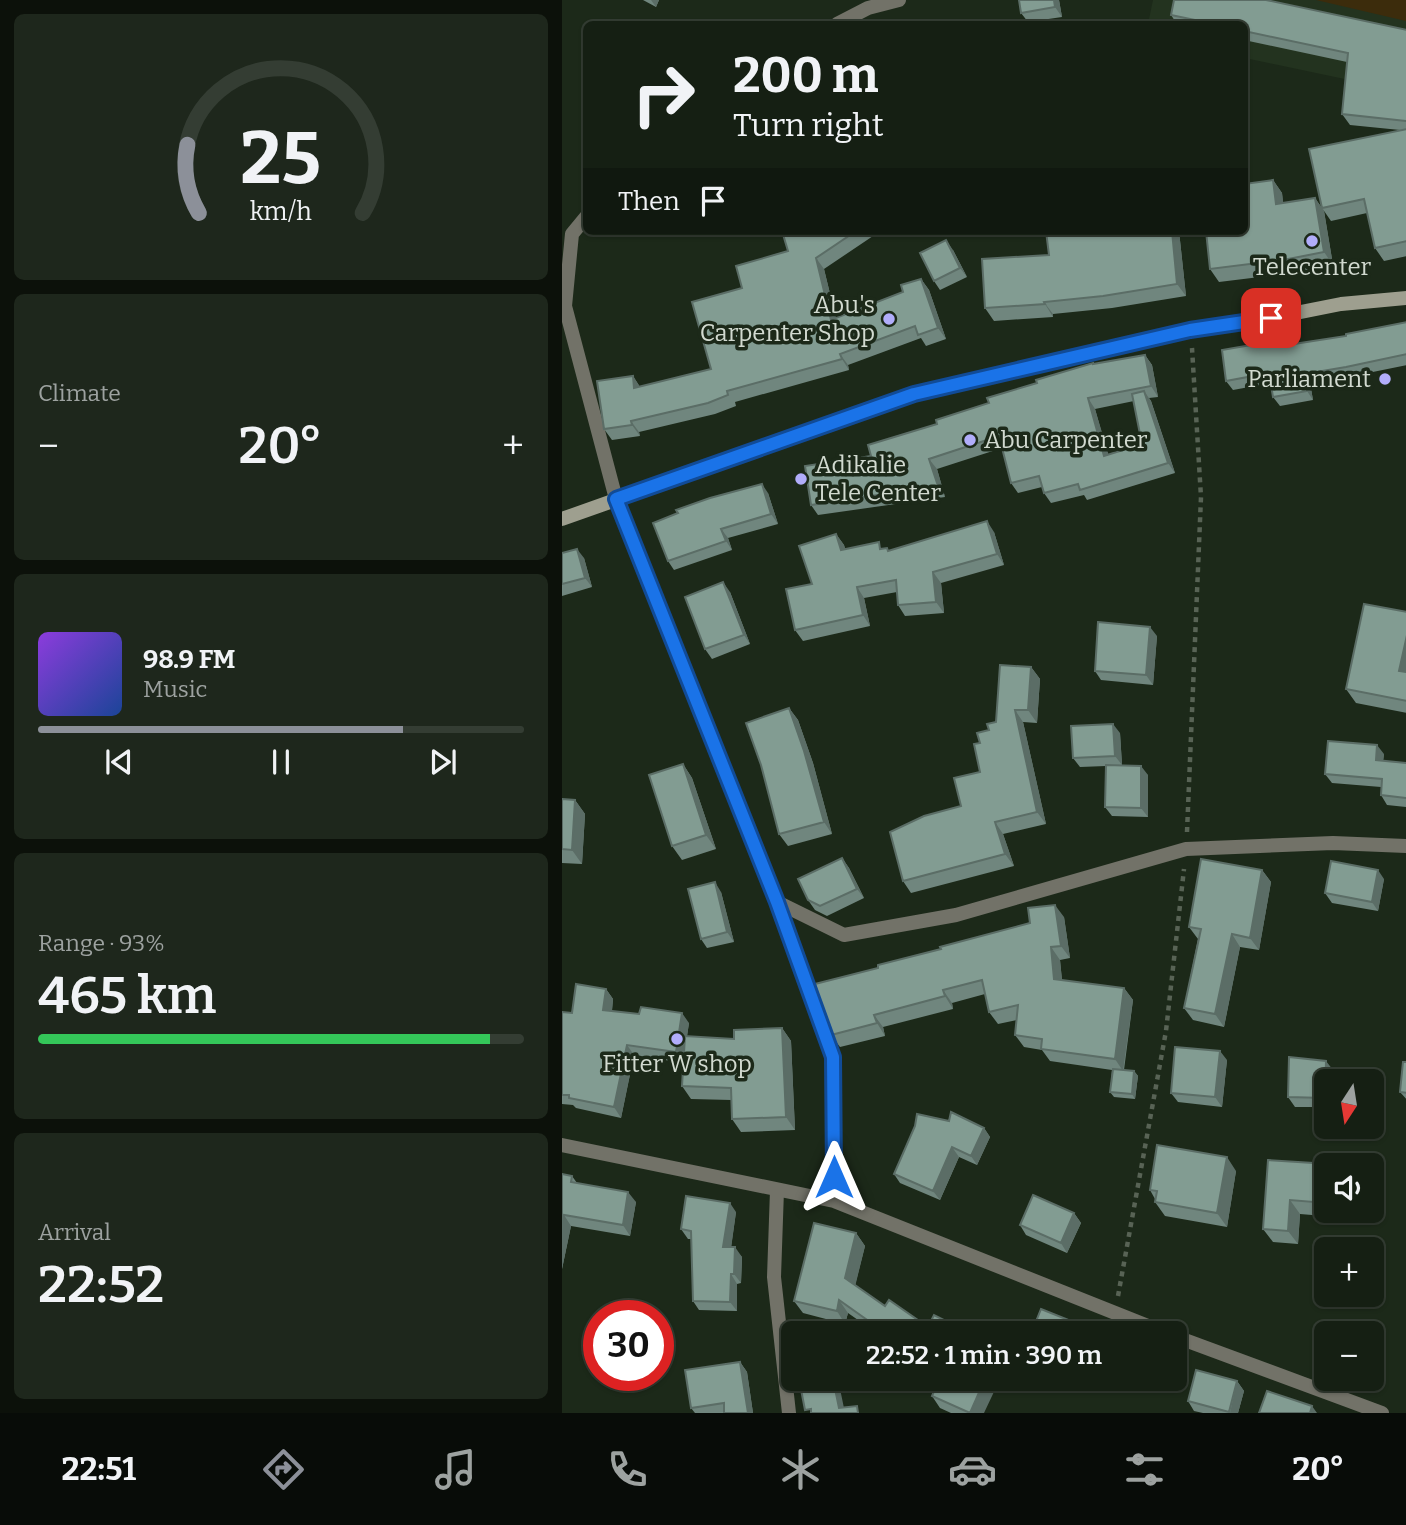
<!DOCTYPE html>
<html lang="en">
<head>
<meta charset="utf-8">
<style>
  :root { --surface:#151f13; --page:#1e271c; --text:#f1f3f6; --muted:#9da2a0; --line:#343d33; --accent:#8c9099 }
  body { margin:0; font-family:Bitter,serif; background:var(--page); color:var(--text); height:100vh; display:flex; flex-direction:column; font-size:26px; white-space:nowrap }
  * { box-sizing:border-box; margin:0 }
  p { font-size:23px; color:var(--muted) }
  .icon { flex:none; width:38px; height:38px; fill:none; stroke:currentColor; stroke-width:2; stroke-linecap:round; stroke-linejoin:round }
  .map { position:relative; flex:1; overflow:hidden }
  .panel { display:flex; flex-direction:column; gap:14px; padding:14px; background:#0c110a; width:562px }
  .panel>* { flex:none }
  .banner { position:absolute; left:21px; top:21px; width:665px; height:214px; border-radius:10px; box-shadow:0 2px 5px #0004,0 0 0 2px var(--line); background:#151f13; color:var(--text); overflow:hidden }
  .needle { width:46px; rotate:192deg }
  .controls { position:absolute; left:752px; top:1069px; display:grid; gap:14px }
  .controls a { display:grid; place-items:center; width:70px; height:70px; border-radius:10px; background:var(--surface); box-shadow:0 2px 5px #0004,0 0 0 2px var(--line); font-size:35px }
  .speed { position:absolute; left:21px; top:1300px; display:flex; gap:14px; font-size:35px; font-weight:700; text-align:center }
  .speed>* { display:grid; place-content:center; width:91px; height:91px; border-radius:50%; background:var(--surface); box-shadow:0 2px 5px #0004,0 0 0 2px var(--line); line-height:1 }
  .speed .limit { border:10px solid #d22; background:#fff; color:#111 }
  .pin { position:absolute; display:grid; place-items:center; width:60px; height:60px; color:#fff; margin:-30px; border-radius:14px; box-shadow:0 4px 10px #0006 }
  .me { position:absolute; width:77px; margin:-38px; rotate:0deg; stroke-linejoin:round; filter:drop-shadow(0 0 5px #0008) }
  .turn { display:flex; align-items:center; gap:24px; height:147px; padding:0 35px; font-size:32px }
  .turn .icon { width:91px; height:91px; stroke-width:2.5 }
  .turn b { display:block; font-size:49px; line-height:60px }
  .then { display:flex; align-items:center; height:66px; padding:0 35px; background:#0003; gap:14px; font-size:26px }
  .big { font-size:52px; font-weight:600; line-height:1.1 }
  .panel .widget { flex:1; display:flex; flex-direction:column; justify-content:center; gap:10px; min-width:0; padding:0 24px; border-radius:10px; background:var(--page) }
  .panel .dial { align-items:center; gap:0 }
  .dial svg { height:182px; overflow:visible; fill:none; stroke:var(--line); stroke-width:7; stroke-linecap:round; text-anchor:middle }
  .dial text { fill:var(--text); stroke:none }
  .song { display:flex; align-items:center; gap:21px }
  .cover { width:84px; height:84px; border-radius:10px; background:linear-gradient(135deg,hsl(270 70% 55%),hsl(220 70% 35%)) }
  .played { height:7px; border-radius:4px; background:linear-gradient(90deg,var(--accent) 75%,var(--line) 75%) }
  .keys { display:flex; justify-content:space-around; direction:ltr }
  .heat { display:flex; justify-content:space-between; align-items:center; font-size:38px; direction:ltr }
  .charge { height:10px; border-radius:5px; background:linear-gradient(90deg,#34c759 93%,var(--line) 0) }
  .trip { position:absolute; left:219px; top:1321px; width:406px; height:70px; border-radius:10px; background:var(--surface); box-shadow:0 2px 5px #0004,0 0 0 2px var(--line); font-weight:600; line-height:70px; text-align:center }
  .dock { display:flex; height:112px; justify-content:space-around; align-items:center; background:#080c08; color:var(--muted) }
  .dock .icon { width:49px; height:49px }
  .dock .current { color:var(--accent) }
  .dock b { font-size:32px; color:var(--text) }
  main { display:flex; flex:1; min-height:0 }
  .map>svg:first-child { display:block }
  .built { fill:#23331f }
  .green { fill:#3c2c0c }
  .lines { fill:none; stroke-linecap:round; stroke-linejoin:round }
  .path { stroke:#586355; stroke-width:4.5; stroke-dasharray:5 5; stroke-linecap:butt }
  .street { stroke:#727268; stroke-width:14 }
  .secondary { stroke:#9e9f8f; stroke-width:14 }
  .wall { fill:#70867e; fill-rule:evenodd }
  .shaded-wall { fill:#5b6d66 }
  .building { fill:#829c92; stroke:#5b6d66; stroke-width:2 }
  .route-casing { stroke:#114b97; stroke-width:18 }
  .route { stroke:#1a73e8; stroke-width:12 }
  .poi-dot { fill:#b1adfa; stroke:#1c2919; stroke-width:2.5 }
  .labels { text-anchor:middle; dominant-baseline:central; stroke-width:7; stroke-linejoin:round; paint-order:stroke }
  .poi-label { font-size:24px; fill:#d2dad0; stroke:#1c2919 }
</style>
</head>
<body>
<main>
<section class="panel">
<div class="widget dial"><svg viewBox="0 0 100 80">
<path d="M14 69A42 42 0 1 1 86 69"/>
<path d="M14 69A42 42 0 0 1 9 39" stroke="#8c9099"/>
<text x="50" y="56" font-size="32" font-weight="700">25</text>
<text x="50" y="72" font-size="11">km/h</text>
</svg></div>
<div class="widget"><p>Climate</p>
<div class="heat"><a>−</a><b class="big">20°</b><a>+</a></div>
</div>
<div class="widget">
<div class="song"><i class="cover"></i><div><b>98.9 FM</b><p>Music</p></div></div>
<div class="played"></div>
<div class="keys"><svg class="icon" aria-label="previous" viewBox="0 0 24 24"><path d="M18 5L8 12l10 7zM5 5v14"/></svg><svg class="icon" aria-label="pause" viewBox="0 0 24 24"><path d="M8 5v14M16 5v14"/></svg><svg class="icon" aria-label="next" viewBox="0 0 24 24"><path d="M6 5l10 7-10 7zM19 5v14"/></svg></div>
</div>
<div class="widget"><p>Range · 93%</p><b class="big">465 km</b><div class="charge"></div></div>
<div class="widget"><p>Arrival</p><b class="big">22:52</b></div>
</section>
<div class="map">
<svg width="845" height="1413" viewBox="0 0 845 1413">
  <rect width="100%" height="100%" fill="#1c2919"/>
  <path class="built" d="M591,0H844V92L683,58L682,24H586Z"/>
  <path class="green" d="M754,0H844V21Z"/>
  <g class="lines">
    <path class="path" d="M625,832L639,497L630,348
      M556,1296L604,1031L622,869"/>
    <path class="street" d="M275,24L306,8L337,0
      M24,217L10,234L3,306L54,499L215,902L271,1057L272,1201
      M215,902L282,935L394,915L624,849L771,843L845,846
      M0,1145L272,1201L606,1334
      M215,1190L212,1277L227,1413
      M612,1336L820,1413"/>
    <path class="secondary" d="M0,519L352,394L629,330L709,318L779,304L845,298"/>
  </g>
  <path class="wall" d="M81,0H97L94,7Z
    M497,0L500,17L466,22L459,13Z
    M609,15L845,30V256L822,261L813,248L805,213L769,221L760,208L838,130L788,125L780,114L785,62L682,40V24H615Z
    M711,180L720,193L721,203L753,198L762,211L771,265L730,273L657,282L648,269Z
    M220,231H312L314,234L262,269L274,318L341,292L359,279L367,290L384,339L364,346L359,338L286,365L287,370L173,402L174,406L153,414L77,432L78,436L50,440L42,429L71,376L78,387L149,369L180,288L226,251Z
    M617,231L624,296L550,308L491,314V317L432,321L423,308L487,255Z
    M391,250L405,277L378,290L372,281Z
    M845,322V365L791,376L748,383L751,400L718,406L711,397L709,383L671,390L664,381L695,344L721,324L727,333L730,344L784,336Z
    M583,355L590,365L596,397L587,398L589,401L613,473L525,500L522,495L489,503L482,493L480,487L456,493L449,483L440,448L375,469L383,497L256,515L249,505L309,456L375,424L475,383L532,364ZM572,401L580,444L546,455L533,409Z
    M206,493L216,524L166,538L170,550L112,570L106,561Z
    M432,532L442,565L379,583L382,613L343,616L336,605L335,592L302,598L308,626L241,641L233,630L250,584L274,534L282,545L283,549L325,548L327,551Z
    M0,553L22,558L30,587L0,596Z
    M168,592L188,644L150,659L143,649Z
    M845,612V713L794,703L784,689Z
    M595,636L591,685L539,680L533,671Z
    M469,667L478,679L475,723L461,722L484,824L441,834L452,866L349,893L341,881L399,806L418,772V743L434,722Z
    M227,708L236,720L251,763L270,834L226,846L217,834Z
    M558,733L560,765L586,775V817L550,816L543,807L544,766L518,767L511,758Z
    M822,754L821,761L845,763V807L825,805L819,795V787L770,783L763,774Z
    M121,764L130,778L154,849L120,860L110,846Z
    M0,799L13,800L23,814L20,864L0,863Z
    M280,858L287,868L302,898L265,916L253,910L246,900Z
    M700,870L709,882L697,950L678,947L662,1027L631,1020L622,1008L636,939L627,927Z
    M822,879L816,911L770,903L763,893Z
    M159,892L172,942L145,948L139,939Z
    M502,917L508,958L498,960L500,980L562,988L571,1000L562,1070L572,1071L576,1076L573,1099L552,1097L548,1092L550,1070L488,1061L480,1050L462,1047L453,1035L455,1020L436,1024L427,1012L423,994L390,1003L391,1009L321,1027L323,1036L278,1047L269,1035L316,968L468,923Z
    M44,989L51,999L50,1011L127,1023L125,1036L172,1039L220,1028L229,1041L233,1130L179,1132L170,1119L169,1100L129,1099L120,1086L121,1063L72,1055L59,1118L14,1108L11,1105L0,1104V1012L10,1013Z
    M665,1060L660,1107L616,1102L609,1093Z
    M845,1062V1100L838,1092Z
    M771,1070L765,1082V1107H733L726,1097Z
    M387,1121L422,1128L428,1137L415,1165L397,1157L378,1200L338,1183L332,1174Z
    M706,1160L765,1166V1211H774V1217L738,1214L736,1244L711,1242L701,1229Z
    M674,1171L665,1227L603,1216L593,1202V1199L588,1190Z
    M0,1174L10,1176L15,1183L74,1202L68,1236L9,1226L0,1269Z
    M174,1212L169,1247L180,1257L179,1283L175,1284V1311L137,1310L131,1301L129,1239H126L119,1229Z
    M512,1213L519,1223L505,1253L464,1235L458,1225Z
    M294,1233L303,1246L293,1285L323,1306L366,1327L402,1334H316L286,1313L283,1324L241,1313L232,1301Z
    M178,1362L185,1372L191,1413H133L129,1408Z
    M675,1381L682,1391L676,1413H641L632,1411L626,1401Z
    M370,1396L422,1413H389L378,1408Z"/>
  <path class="shaded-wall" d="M89,0H97L94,7Z
    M492,0H497L500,17L493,7Z
    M711,180L720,193L723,217L714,204Z
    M753,198L762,211L771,265L762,252Z
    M610,231H617L624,296L615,284Z
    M384,240L391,250L405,277L398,268Z
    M254,258L262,269L277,331L269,320Z
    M359,279L367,290L384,339L376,328Z
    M482,302L491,314V317L483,304Z
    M721,324L727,333L732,354L725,345Z
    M278,354L286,365L287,370L280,359Z
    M583,355L590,365L596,397L589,386Z
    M742,374L748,383L751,400L745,391Z
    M71,376L78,387L72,388Z
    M582,391L589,401L613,473L606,463Z
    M526,398L533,409L550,466L542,456Z
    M69,421L77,432L78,436L70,425Z
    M367,459L375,469L383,497L376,486Z
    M200,484L206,493L216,524L209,514Z
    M425,521L432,532L442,565L435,554Z
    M159,529L166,538L170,550L164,541Z
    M274,534L282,545L287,560L279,550Z
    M15,549L22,558L30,587L23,578Z
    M371,572L379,583L382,613L374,602Z
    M161,582L168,592L188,644L182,635Z
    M295,587L302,598L308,626L301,615Z
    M588,627L595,636L591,685L584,675Z
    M845,635V681L837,671Z
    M469,667L478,679L475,723L466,710Z
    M227,708L236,720L251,763L270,834L262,822Z
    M453,710L461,722L484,824L475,812Z
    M551,724L558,733L560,765L553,756Z
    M815,745L822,754L820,770L814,760Z
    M121,764L130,778L154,849L144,835Z
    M579,766L586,775V817L579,808Z
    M13,800L23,814L20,864L10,850Z
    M433,822L441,834L452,866L443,854Z
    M280,858L287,868L302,898L295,889Z
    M700,870L709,882L697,950L688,938Z
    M816,870L822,879L816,911L810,902Z
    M153,882L159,892L172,942L165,932Z
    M493,905L502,917L508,958L499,946Z
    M670,934L678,947L662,1027L653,1014Z
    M489,947L498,960L501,991L492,979Z
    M562,988L571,1000L561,1071L553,1059Z
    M44,989L51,999L49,1020L41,1010Z
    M381,990L390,1003L391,1009L383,996Z
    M120,1013L127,1023L121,1063L114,1052Z
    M312,1015L321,1027L323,1036L315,1023Z
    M220,1028L229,1041L233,1130L224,1117Z
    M65,1045L72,1055L59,1118L52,1107Z
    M658,1051L665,1060L660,1107L653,1097Z
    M764,1061L771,1070L770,1082H765V1100L763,1098Z
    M572,1071L576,1076L573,1099L570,1094Z
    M422,1128L428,1137L415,1165L409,1156Z
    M390,1147L397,1157L378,1200L371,1191Z
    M665,1157L674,1171L665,1227L655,1213Z
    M66,1192L74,1202L68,1236L61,1225Z
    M728,1200L738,1214L736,1244L726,1231Z
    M168,1203L174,1212L168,1256L161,1247Z
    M512,1213L519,1223L505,1253L499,1243Z
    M2,1215L9,1226L0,1269V1224Z
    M294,1233L303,1246L292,1291L283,1278Z
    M173,1247L180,1257L179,1283L172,1274Z
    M169,1274L175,1284V1311L168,1302Z
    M277,1300L286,1313L283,1324L275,1311Z
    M524,1327L528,1334H521Z
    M178,1362L185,1372L191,1413H186Z
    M271,1379H276L283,1413L277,1408Z
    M423,1379H438L422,1413H408Z
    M675,1381L682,1391L676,1413H668Z
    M750,1406L755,1413H748Z"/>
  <path class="building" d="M457,0H492L493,7L459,13Z
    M612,0H704L845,30V121L780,114L786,53L682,31V24H652L609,15Z
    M845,129V241L813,248L802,199L760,208L747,149Z
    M711,180L714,204L753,198L762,252L721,260L648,269L644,231H682V184Z
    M220,231H294L254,258L269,320L341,292L339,285L359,279L376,328L356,335L353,326L278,354L280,359L165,391L166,395L146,403L69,421L70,425L42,429L35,381L71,376L72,388L149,369L130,302L180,288L174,266L226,251Z
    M484,231H610L615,284L541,296L482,302L483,304L423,308L420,259L487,255Z
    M384,240L398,268L372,281L358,253Z
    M845,322V354L784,367L742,374L745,391L711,397L707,373L664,381L660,350L695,344L692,330L721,324L725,345L784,336V334Z
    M583,355L589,386L526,398L542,456L580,444L570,394L582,391L606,463L518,490L516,484L482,493L477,476L449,483L437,436L367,459L376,486L249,505L243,466L309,456L306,445L375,424L374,420L427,403L425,398L475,383L474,380L531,363V364Z
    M200,484L209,514L159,529L164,541L106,561L91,523L116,513L114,510L148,498Z
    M425,521L435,554L371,572L374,602L336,605L334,580L295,587L301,615L233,630L224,589L250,584L237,546L274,534L279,550L317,542L318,549L325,548L326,551Z
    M15,549L23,578L0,584V553Z
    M161,582L182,635L143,649L123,597Z
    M802,604L845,612V635L837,671L845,672V701L784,689Z
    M536,622L588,627L584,675L533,671Z
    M438,665L469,667L466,710H453L475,812L433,822L443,854L341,881L328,832L362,816L399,806L392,778L418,772L412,744L418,743L415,733L427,730L425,724L434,722Z
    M227,708L242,751L262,822L217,834L199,765L184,723Z
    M551,724L553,756L511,758L509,726Z
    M766,741L815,745L814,760L845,763V798L819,795L820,779L763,774Z
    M121,764L144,835L110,846L87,775Z
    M544,765L579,766V808L543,807Z
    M0,799L13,800L10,850L0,849Z
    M280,858L295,889L258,906L246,900L236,879Z
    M639,859L700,870L688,938L670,934L653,1014L622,1008L639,929L627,927Z
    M769,861L816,870L810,902L763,893Z
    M153,882L165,932L139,939L126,889Z
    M493,905L499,946L489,947L492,979L562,988L553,1059L479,1049L480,1039L453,1035L456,1005L427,1012L420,980L381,990L383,996L312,1015L315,1023L269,1035L253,984L316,968V965L379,949L378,947L468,923L466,908Z
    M14,984L44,989L41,1010L77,1014L79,1007L120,1013L114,1052L65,1045L52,1107L7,1098V1095H0V1012L10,1013Z
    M220,1028L224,1117L170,1119L169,1088L120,1086L123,1036L172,1039V1030Z
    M613,1047L658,1051L653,1097L609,1093Z
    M727,1057L764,1061L763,1098L726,1097Z
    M841,1062H845V1093L838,1092Z
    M551,1069L572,1071L570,1094L548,1092Z
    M389,1112L422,1128L409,1156L390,1147L371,1191L332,1174L353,1126L355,1114L387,1121Z
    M595,1145L665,1157L655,1213L593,1202L595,1191L588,1190Z
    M706,1160L767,1164V1166H765L764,1203L728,1200L726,1231L701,1229Z
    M0,1174L10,1176L9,1182L66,1192L61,1225L2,1215L0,1224Z
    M471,1195L512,1213L499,1243L458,1225Z
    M124,1196L168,1203L161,1247H173L172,1274H169L168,1302L131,1301L129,1231L119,1229Z
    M252,1223L294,1233L283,1278L323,1306L327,1300L366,1327L372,1315L398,1328L396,1334H325L277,1300L275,1311L232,1301Z
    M479,1309L524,1327L521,1334H469Z
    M178,1362L186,1413H162V1403L129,1408L123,1370Z
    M634,1370L675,1381L667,1412L626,1401Z
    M237,1379H271L277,1408L295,1406L296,1413H249V1409L243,1410Z
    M377,1379H423L408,1413L370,1396Z
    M705,1391L750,1406L748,1413H697Z"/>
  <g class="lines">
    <defs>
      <path id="route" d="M272,1177L271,1057L215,902L54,499L352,394L628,330L709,318"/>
    </defs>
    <use href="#route" class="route-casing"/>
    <use href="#route" class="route"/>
  </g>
  <g class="poi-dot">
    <circle cx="750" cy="241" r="7"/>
    <circle cx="327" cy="319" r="7"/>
    <circle cx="823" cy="379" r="7"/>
    <circle cx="408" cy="440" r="7"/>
    <circle cx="239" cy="479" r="7"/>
    <circle cx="115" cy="1039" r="7"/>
  </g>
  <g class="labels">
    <g class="poi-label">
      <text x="750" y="267">Telecenter</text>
      <text x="313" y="305" text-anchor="end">Abu's<tspan x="313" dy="28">Carpenter Shop</tspan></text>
      <text x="809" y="379" text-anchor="end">Parliament</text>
      <text x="422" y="440" text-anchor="start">Abu Carpenter</text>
      <text x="253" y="465" text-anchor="start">Adikalie<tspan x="253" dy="28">Tele Center</tspan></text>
      <text x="115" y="1064">Fitter W shop</text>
    </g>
  </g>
</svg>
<div class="controls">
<a><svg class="needle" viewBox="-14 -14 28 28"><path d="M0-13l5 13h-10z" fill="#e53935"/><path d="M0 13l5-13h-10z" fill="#9da2a0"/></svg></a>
<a><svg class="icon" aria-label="sound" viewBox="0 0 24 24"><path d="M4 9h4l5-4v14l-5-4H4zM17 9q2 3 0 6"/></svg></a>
<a>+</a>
<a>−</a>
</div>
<div class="speed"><div class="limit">30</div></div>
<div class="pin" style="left:709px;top:318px;background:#d93025"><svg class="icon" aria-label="arrive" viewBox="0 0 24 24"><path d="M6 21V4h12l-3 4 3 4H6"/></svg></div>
<svg class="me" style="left:272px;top:1177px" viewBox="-20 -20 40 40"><path d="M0-17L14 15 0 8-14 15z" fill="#1a73e8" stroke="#fff" stroke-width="4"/></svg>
<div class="trip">22:52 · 1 min · 390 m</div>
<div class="banner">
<div class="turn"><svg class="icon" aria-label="right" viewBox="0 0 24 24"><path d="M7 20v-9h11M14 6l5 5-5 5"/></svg><div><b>200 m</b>Turn right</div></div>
<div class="then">Then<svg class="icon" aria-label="arrive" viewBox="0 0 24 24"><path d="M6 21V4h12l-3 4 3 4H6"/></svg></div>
</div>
</div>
</main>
<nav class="dock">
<b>22:51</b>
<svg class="icon current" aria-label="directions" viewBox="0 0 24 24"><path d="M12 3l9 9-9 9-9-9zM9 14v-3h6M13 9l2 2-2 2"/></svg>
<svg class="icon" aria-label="music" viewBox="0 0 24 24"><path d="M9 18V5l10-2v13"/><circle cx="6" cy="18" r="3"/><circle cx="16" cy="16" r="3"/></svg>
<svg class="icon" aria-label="phone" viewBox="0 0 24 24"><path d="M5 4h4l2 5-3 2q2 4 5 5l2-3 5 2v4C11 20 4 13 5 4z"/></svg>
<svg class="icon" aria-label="climate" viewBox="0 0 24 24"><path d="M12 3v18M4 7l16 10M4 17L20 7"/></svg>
<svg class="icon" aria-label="car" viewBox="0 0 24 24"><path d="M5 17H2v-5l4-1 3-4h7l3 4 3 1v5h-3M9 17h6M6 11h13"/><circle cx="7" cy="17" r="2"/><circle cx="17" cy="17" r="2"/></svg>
<svg class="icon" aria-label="filters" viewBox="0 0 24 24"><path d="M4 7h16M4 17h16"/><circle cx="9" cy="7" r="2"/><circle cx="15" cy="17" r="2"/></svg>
<b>20°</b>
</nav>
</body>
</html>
